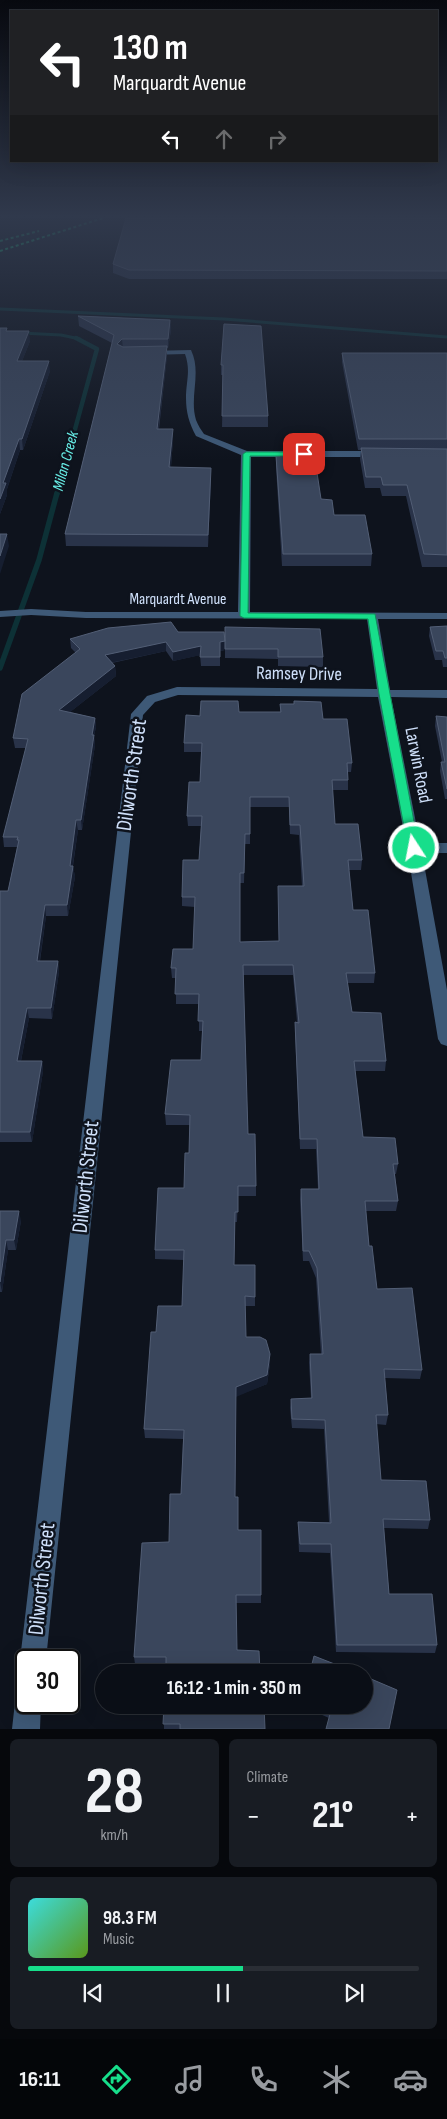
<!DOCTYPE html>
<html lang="en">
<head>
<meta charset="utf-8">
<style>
  :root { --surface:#0a0e16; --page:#181c23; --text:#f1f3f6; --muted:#999ca1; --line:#2a2e35; --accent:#17de8b }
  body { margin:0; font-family:"Sofia Sans Condensed",sans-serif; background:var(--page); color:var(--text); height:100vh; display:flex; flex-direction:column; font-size:19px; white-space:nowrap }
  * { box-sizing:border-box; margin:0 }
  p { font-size:16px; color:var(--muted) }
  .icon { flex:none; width:28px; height:28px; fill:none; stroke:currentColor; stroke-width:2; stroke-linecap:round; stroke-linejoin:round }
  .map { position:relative; height:1729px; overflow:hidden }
  .drawer { display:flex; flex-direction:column; gap:10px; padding:10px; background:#06080c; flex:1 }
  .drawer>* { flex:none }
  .top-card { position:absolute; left:10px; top:10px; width:428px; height:152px; border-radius:0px; box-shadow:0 5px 20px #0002,0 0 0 1px var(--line); background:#202124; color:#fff; overflow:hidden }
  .speed { position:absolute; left:15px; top:1649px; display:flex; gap:10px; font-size:25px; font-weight:700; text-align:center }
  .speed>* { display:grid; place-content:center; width:65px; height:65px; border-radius:50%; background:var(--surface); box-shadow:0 5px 20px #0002,0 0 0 1px var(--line); line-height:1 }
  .speed .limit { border:2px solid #111; border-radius:8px; background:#fff; color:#111 }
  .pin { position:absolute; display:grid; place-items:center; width:42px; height:42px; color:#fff; margin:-21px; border-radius:10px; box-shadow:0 2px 8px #0006 }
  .me { position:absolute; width:55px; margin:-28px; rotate:349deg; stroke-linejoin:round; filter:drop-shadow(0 0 4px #0008) }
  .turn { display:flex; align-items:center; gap:18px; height:105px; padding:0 20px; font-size:22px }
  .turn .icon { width:65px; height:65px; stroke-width:2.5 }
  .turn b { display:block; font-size:35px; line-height:42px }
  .lanes { display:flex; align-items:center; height:48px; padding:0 20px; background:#0003; justify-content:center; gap:25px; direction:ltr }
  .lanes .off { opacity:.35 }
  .big { font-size:38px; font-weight:700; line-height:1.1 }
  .drawer .card { flex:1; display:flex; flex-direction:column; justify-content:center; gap:8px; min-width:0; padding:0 18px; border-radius:8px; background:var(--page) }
  .drawer .dial { align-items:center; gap:0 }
  .dial b { font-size:65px; line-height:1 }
  .song { display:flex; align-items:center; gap:15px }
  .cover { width:60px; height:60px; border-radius:8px; background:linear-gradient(135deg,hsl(180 70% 55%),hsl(90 70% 35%)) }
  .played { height:5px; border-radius:2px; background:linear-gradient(90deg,var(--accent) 55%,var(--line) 55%) }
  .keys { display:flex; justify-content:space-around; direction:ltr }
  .heat { display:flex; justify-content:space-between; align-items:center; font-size:28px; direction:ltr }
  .drawer .tiles { flex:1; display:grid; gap:10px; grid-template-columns:1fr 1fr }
  .card:last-child { grid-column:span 2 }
  .trip { position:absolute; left:95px; top:1664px; width:278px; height:50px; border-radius:25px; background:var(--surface); box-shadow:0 5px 20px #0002,0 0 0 1px var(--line); font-weight:700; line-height:50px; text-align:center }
  .tab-bar { display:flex; height:80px; justify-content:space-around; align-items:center; background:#040609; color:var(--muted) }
  .tab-bar .icon { width:35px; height:35px }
  .tab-bar .active { color:var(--accent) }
  .tab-bar b { font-size:22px; color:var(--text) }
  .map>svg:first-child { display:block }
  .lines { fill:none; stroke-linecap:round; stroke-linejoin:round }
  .stream-far2 { stroke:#0d3136; stroke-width:3 }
  .stream-far1 { stroke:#0d3136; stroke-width:4.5 }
  .stream { stroke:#0d3136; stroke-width:5.5 }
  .minor { fill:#3e5977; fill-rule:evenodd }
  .rail { stroke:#17de8b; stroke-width:2; stroke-dasharray:3 2.5; stroke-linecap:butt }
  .wall { fill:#293349; fill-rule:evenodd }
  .shaded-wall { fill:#161e30 }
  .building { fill:#3a465c; stroke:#525e75; fill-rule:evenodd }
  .route { fill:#17de8b; stroke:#0f905a }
  .labels { text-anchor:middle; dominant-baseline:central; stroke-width:5; stroke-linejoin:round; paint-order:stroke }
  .far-water-label { font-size:16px; font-style:italic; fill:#68efe8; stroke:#0e131d }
  .far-street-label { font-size:16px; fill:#cfe0fa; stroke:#0e131d }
  .street-label { font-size:19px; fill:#cfe0fa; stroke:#0e131d }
  .near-street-label { font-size:22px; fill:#cfe0fa; stroke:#0e131d }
</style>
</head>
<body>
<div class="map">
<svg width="447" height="1729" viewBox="0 0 447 1729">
  <rect width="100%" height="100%" fill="#0e131d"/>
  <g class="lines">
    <path class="stream-far2" d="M0,309L224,319L447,337
      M21,333L61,335L80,339"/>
    <path class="stream-far1" d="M57,495L97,349L76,338"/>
    <path class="stream" d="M0,668L39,560L57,493"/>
    <path class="minor" d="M191,350C202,373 189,397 196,420C198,425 201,430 204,434L247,451H381L386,454L381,457H251L250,612L447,613V619H378L390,690H447V698L391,697L420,843H447V853H422L447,990V1046L441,1044L438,1039L407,848L378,697L178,695L155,702L143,715L46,1660H26V1670L24,1669L20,1660L131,714L147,696L177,687L377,689L367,619L86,618L31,615L0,617V611L31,609L86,612H238L241,455L196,436C189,423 186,412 186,398C186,381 191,371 185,354L148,355L144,353L148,351Z
      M26,1689V1702H41L40,1729H12L15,1702L18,1692Z"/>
    <path class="rail" d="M0,241L39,231
      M0,251L103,218"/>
  </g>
  <path class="wall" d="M447,218V279H129L113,273V264Z
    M78,316L170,320L171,330L168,348H167V356L159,429L173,440L171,467L211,479L208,547L66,546L65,534L112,343L79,326Z
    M224,324L268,416V427H222L223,375H221V365Z
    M7,328V331L30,341L22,361L50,371L23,450H20L7,489V495L0,514Z
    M342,353H447V567H422L406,496H382L380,488H365L360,459L361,450H358L342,362Z
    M280,453L334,515L372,554L371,566H282L276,467V456H279Z
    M447,626V667H443L442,660H435L429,636L430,627Z
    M178,632L225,639L323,657V667L278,666V659L225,658V647V650L220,651V666H201L200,655L173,661L166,651L112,663L115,666L116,676L70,712L95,718L96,727L94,736L95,745L82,830H78L73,866L75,877L68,916H46L40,961H58L59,972L52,1019L29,1018L21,1061H42L43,1071L32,1142H0V891H8L17,847H4L3,837L26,748H15L13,738L76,653L71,648L70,639Z
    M280,704L323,719L352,763L351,772H348V790H332L335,824L362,860L361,870H349L353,910L375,973L374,983H347L352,1012L386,1061L385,1071H355L363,1137L398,1164L396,1174H395L398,1201L396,1211H366L369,1246L377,1289L422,1370L420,1379L385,1378L388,1415L386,1425L376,1424L381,1480L430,1520L428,1529L384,1528L389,1594L437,1645L435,1653L336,1652L330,1553L299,1552L298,1531V1522H329L324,1429L292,1428L290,1408L291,1399L311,1398L309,1363L310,1354H321L316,1278L309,1261H303L300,1199L301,1189H318L316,1149H300L295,1033V1022H297L293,975H243L248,1134L256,1186V1196H238L237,1222H235L234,1265L255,1297V1306H245L246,1337L270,1364L267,1384L236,1396L235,1497L238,1530L261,1595V1603H236L166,1664H135L134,1657L169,1542L181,1494L183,1439L145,1438L144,1429L156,1332L182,1306L184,1260L155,1259V1250L184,1188L189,1153L190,1125H166L165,1114L201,1060L202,1031H199V1004H176V978H172L171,968L193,949L195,907L182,906V897L199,860L201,826H188L187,816L200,782L201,752H184V743L200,716L239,712H280ZM250,807H289L290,834L299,835L302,886H278L279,941L240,942V883H244L245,844H250Z
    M436,716L447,717V799H445L440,771L441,762H442L435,726Z
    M0,1211L21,1221L16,1250H8L2,1292H0Z
    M164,1705L265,1729H164Z
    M302,1705H364L329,1718L302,1706Z"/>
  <path class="shaded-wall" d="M170,320L171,330L168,348V339Z
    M29,331L30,341L18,371L17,361Z
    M122,339L123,349L117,344Z
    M167,346V356L157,440V429Z
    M49,361L50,371L23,450L22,439Z
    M173,429V440L170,479L169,467Z
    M19,439L20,450L7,489V495L0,514V499L3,483Z
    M211,468V479L208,547V535Z
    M7,534L9,546L0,574V556Z
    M225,641V650L220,651V642Z
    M166,642V651L105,664V655Z
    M201,646V655L173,661V652Z
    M115,666L116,676L60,720L59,710Z
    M95,718L96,727L94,736L95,745L82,830L81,820Z
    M76,820L78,830L71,877L70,866Z
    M73,866L75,877L68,916L67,905Z
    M45,905L46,916L38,972L37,961Z
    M58,961L59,972L52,1019L51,1008Z
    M27,1008L29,1018L19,1071L17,1061Z
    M42,1061L43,1071L32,1142L30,1132Z
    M19,1211L21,1221L16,1250L14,1240Z
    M6,1240L8,1250L2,1292L0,1282Z
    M270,1354V1364L267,1384L236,1397V1387Z"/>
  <path class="building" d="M126,218H447V271L129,270L113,264Z
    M78,316L170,320L168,339H122L117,344L123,347L167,346L157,429H173L169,467L211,468L208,535L65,534L114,335Z
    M224,324L261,326L268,416H222L223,365H221Z
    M0,328H7L6,331H29L17,361H49L22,439H19L3,483H6L0,499Z
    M342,353H447V439H359Z
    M361,448L447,449V555L424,554L407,485H383L381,477H366Z
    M280,453H314L321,499L332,500L334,515H365L372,554H283L276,456H280Z
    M0,534H7L0,556Z
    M171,622L178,632H224L225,641L220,642V657H200L201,646L173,652L166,642L105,655L115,666L59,710L95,718L92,735H94L81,820H76L70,866H73L67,905H45L37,961H58L51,1008H27L17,1061H42L30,1132H0V891H8L19,840H17L18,837H3L28,739L13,738L22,694L80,649L70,639L108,628Z
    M447,626V658H445L443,651H436L430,627Z
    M225,627L320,629L323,657H278V649H225Z
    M201,701H238L239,712H281L280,704H294V701L321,702L323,719H347L352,763H347L348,780H332L335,824H358L362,860H348L353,910H368L375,973H346L352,1012L381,1013L386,1061H354L363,1137L395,1138L398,1164H393L398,1201H365L369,1246H372L377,1289L412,1288L422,1370L384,1369L388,1415H376L381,1480L426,1481L430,1520L383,1519L389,1594H432L437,1645H337L331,1544H300L298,1522L331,1523L325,1420L292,1419L291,1399L312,1398L310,1354H323L317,1268L309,1251H303L301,1189H319L317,1139H300L295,1022L299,1023L293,965H243L248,1134H255L256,1186H238V1212H235L234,1265H255V1297L245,1296L246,1337H260L266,1340L270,1354L267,1375L236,1387L235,1497H238V1530H261V1595H236L237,1650L259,1651L260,1672H264H166V1657H134L142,1543L169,1542L170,1494H181L184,1430L144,1429L151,1332H156L158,1306H182L184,1250H155L158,1188H184L185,1153H189L190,1115L165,1114L171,1060H201L203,1021H198L199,994H175L176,968H171L173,949H193L195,897H182L183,860H199L202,816H187L189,782H200L202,743H184L186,715L200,716ZM250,797H289L290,825H300L304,886H278L279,941L240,942V873H244L245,834H250Z
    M436,716L447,717V789L441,762H445Z
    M0,1211H19L14,1240H6L0,1282Z
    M314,1656L355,1672H310Z
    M364,1676L397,1690L389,1729H326L330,1714L309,1705H364Z
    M164,1705H264L265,1729H180V1724H163Z"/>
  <linearGradient id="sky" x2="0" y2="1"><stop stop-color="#080a10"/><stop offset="0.47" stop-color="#30394c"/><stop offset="1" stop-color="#30394c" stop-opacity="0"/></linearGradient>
  <rect width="447" height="460" fill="url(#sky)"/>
  <path class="route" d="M246,452H304L307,454L304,456H250L248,613L375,614L419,848L418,851L414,852L408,848L379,694L368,619L244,618L240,616L243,454Z"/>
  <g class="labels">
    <g class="far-water-label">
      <text transform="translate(66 461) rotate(-75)">Milan Creek</text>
    </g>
    <g class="far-street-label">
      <text x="178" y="599">Marquardt Avenue</text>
    </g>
    <g class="street-label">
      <text transform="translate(299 674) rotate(1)">Ramsey Drive</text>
      <text transform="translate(418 765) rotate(79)">Larwin Road</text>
    </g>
    <g class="near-street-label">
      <text transform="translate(132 775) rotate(-82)">Dilworth Street</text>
      <text transform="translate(86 1177) rotate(-84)">Dilworth Street</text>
      <text transform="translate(42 1579) rotate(-84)">Dilworth Street</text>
    </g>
  </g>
</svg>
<div class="speed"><div class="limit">30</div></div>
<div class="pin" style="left:304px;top:454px;background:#d93025"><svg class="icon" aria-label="arrive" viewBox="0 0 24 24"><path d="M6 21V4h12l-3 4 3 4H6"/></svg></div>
<svg class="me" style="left:414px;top:848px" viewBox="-20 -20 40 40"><circle r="17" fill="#17de8b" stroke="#fff" stroke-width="3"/><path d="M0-11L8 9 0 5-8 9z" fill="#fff"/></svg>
<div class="trip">16:12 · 1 min · 350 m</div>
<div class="top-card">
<div class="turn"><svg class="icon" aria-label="left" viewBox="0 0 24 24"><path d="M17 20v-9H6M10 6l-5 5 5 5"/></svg><div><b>130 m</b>Marquardt Avenue</div></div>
<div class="lanes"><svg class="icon" aria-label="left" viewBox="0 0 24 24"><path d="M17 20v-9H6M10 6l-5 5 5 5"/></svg><svg class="icon off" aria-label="ahead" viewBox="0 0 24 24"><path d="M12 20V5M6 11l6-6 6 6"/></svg><svg class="icon off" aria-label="right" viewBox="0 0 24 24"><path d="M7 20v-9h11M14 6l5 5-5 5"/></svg></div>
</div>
</div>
<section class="drawer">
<div class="tiles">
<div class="card dial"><b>28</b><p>km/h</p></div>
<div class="card"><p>Climate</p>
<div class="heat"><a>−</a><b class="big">21°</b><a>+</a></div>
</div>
<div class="card">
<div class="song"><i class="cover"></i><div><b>98.3 FM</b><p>Music</p></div></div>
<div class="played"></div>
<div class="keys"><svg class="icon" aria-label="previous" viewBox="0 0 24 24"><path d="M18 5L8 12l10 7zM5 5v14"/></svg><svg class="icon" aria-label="pause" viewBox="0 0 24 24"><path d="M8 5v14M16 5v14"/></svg><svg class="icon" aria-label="next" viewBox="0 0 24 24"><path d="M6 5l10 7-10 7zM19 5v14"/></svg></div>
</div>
</div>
</section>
<nav class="tab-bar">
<b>16:11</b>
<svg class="icon active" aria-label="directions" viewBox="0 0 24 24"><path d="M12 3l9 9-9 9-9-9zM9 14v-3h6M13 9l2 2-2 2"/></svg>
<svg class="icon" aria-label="music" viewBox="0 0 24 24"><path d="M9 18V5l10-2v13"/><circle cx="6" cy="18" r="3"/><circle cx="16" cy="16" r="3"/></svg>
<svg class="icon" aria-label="phone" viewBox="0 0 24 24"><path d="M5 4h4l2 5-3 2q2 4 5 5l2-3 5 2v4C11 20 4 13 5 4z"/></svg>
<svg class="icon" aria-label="climate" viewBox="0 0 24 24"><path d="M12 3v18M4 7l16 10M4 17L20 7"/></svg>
<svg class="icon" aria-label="car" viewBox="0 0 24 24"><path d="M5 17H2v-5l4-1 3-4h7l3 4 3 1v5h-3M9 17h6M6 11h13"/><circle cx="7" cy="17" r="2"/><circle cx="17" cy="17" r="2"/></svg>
</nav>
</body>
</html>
